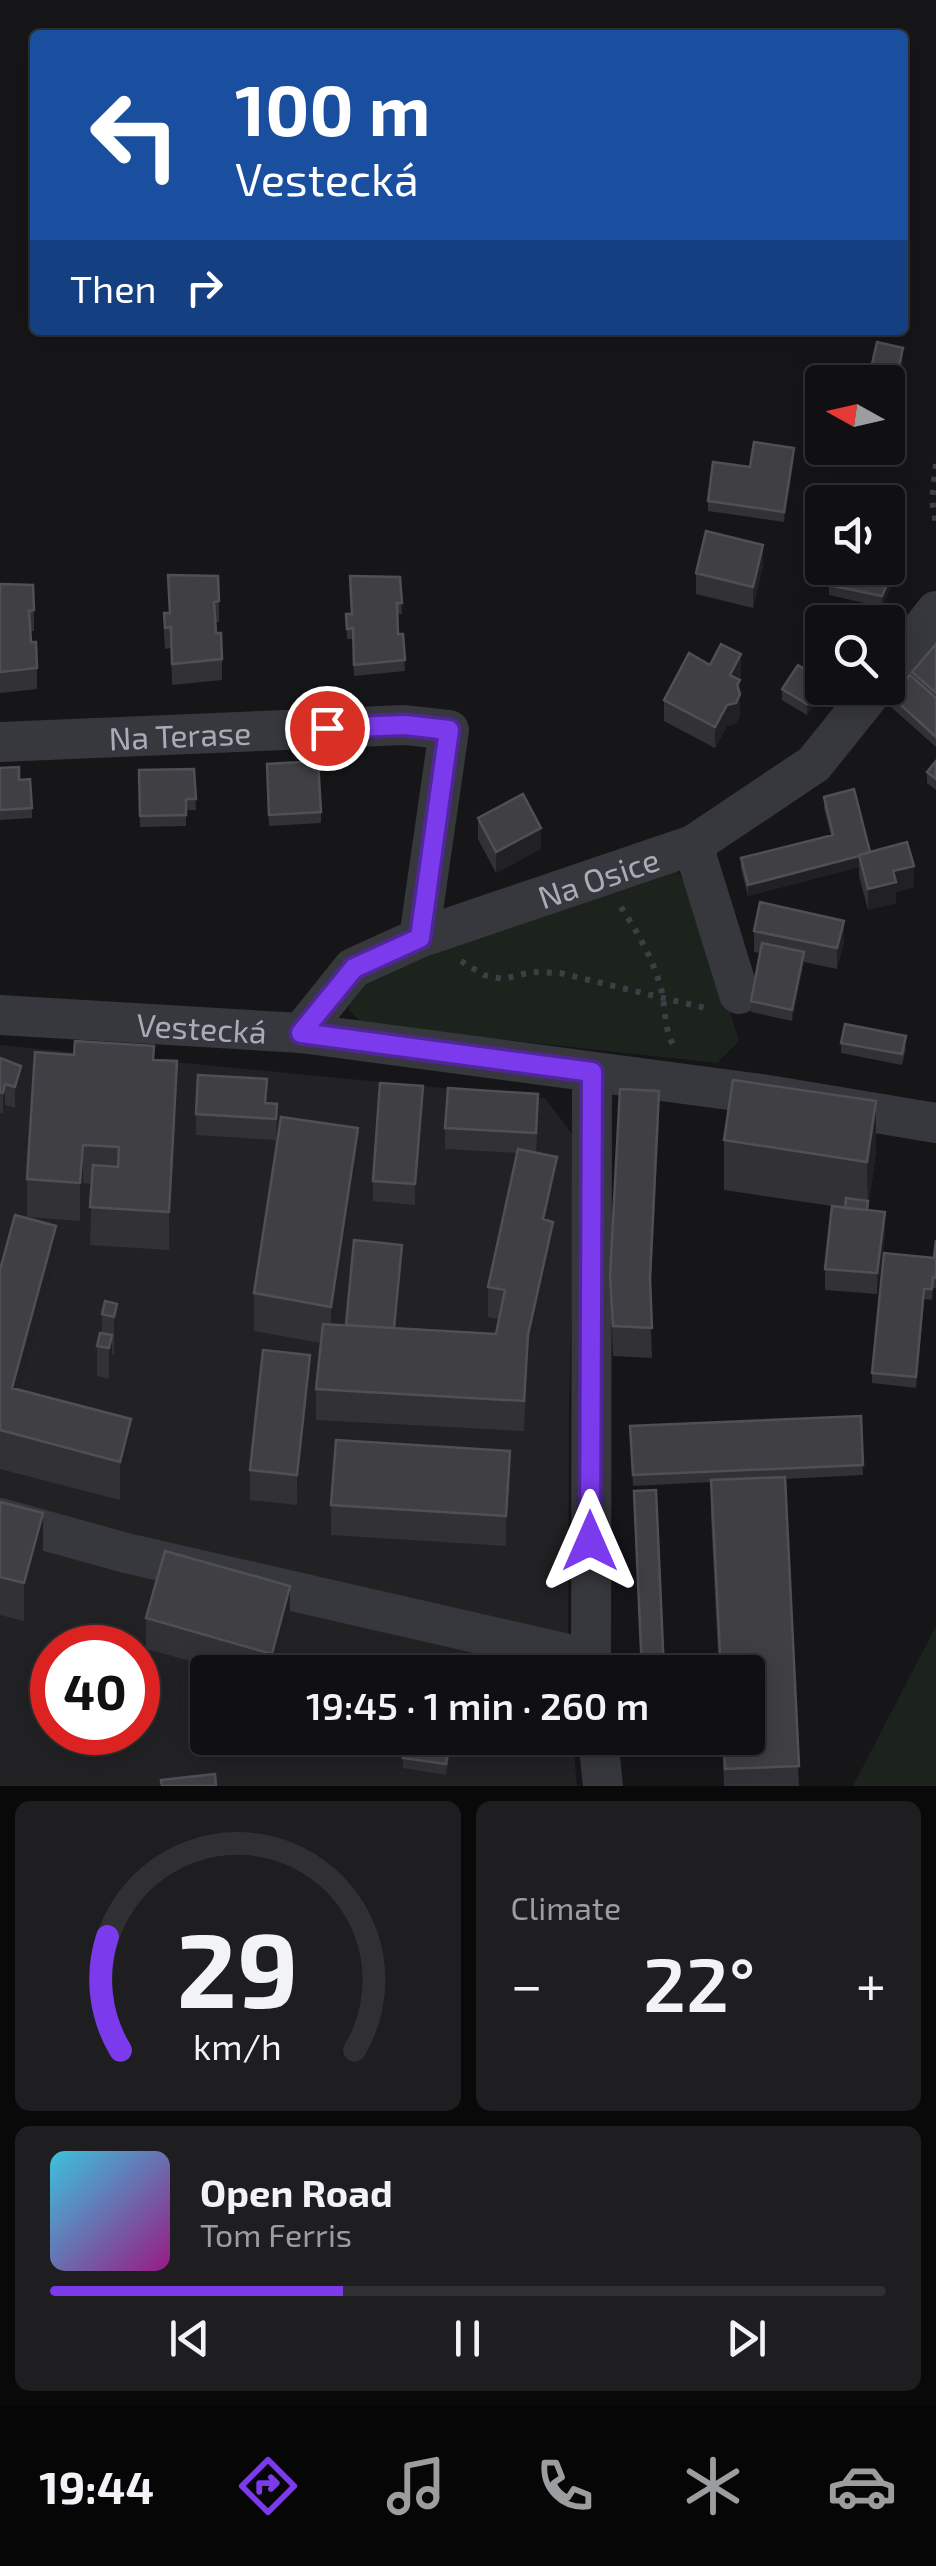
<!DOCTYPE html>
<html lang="en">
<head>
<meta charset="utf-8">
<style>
  :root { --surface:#101012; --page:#1e1e20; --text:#f1f3f6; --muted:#9c9d9f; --line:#303032; --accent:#7c3aed }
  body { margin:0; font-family:"Exo 2",sans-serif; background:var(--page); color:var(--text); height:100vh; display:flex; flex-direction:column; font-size:38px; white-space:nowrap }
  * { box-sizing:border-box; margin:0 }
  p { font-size:32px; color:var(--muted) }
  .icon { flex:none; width:55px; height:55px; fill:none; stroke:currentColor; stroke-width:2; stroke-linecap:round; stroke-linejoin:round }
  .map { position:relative; height:1786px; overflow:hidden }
  .drawer { display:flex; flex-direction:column; gap:15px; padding:15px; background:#09090a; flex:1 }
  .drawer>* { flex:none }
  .hud { position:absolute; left:30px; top:30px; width:878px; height:305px; border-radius:10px; box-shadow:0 5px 25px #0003,0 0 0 2px var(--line); background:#1a4fa0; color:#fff; overflow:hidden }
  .needle { width:65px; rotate:278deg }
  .tools { position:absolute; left:805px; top:365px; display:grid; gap:20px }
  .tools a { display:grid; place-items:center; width:100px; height:100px; border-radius:10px; background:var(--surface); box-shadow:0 5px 25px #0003,0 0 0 2px var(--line); font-size:50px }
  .speed { position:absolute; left:30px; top:1625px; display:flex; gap:20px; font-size:50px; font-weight:700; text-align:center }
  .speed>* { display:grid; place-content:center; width:130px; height:130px; border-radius:50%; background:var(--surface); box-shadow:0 5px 25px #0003,0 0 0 2px var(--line); line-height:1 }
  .speed .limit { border:15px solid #d22; background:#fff; color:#111 }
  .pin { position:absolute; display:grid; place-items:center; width:85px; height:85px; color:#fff; margin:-42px; border:5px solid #fff; border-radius:50%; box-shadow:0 2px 10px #0007 }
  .me { position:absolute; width:110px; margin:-55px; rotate:0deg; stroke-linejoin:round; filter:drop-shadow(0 0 8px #0008) }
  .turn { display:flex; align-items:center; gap:35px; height:210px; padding:0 40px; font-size:45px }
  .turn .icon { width:130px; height:130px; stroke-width:2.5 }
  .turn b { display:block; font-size:70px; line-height:85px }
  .then { display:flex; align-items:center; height:95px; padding:0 40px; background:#0003; gap:20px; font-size:38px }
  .big { font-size:75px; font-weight:600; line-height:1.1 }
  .drawer .card { flex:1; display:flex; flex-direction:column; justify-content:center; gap:15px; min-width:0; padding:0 35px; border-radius:15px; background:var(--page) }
  .drawer .dial { align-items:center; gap:0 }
  .dial svg { height:260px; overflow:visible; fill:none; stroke:var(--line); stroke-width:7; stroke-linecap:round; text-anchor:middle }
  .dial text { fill:var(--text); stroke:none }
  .song { display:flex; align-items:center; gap:30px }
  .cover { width:120px; height:120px; border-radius:15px; background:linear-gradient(135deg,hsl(190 70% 55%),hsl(310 70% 35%)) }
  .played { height:10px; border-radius:5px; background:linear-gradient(90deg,var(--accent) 35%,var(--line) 35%) }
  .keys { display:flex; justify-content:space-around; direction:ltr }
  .heat { display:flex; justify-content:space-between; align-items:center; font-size:55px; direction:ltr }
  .drawer .tiles { flex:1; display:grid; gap:15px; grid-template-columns:1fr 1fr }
  .card:last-child { grid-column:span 2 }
  .trip { position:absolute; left:190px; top:1655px; width:575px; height:100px; border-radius:10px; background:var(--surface); box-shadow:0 5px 25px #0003,0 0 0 2px var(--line); font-weight:600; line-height:100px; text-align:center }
  .menu { display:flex; height:160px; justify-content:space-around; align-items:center; background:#060607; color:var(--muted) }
  .menu .icon { width:70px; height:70px }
  .menu .selected { color:var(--accent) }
  .menu b { font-size:45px; color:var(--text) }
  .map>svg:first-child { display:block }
  .built { fill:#222225; fill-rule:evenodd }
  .green { fill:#1c231d }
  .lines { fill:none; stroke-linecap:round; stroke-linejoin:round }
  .path { stroke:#3d3f44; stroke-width:6; stroke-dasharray:5 8; stroke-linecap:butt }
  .minor { stroke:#37383d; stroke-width:40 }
  .wall { fill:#323236 }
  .shaded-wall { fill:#212124 }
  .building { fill:#3f3f44; stroke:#4f5056; stroke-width:2.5 }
  .route-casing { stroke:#51269a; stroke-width:25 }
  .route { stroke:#7c3aed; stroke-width:18 }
  .labels { text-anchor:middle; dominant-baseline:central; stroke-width:10; stroke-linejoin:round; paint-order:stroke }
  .street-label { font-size:32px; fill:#a8acb8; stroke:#111113 }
</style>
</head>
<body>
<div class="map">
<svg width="936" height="1786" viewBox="0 0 936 1786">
  <rect width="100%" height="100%" fill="#161618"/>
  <path class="built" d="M0,1045L545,1098L576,1139L569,1410L568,1672H208V1738H573L577,1786H0ZM52,1648H138V1732H52Z"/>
  <path class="green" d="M676,869L695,899L739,1041L717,1063L363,1024L349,1010L350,993L369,974Z
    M936,1626V1786H853Z"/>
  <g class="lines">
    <path class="path" d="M936,464L932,500L936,524
      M621,907C638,933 655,962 662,993C666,1013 664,1028 674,1047
      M461,961L484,975L503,979L531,972L560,973L709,1009"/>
    <g class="minor">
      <path d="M888,672L936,611"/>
      <path id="s1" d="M0,742L405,725L449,730L419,938"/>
      <path d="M693,845L739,994"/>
      <path id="s2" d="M0,1015L301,1033L768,1095L936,1123"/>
      <path id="s3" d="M301,1033L353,968L419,938L693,845L814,764L875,688"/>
      <path d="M0,1518L126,1553L590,1659"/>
      <path d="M591,1672L592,1072"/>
      <path d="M598,1738L603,1786"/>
    </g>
  </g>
  <path class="wall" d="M869,377L903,378L895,413L888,412V382H869Z
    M794,459L784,522L708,511V501L750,467Z
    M903,544L895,577L882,607L829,595V585Z
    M763,566L753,608L696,594V573Z
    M168,575L219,601V622H216V633L222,659V680L172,685L171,648L165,649L164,634V613H169Z
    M400,577L402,614H397L398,634H403L405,671L354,676L353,639H347L346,614H352Z
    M0,584L34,610V631H31V642L37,668V689L0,693Z
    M936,644V747L891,707V696L912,676V672Z
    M710,665L741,675L739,680L740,715L736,724L727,726L715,748L664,721V700Z
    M782,689L822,691L807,715L782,700Z
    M936,761V790L927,783V772Z
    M267,764L321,812V823L269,826Z
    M0,768L19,780L32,808V818L0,820Z
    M194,769L196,810H186V826L140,827L139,770Z
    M824,797L870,852L914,887L896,892V903L868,910L859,876V867L748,896L741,869V858L831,836L824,808Z
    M478,818L541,849L496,873L478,839Z
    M754,931L844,941L837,969L804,962L792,1021L751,1012V1001L760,953L754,952Z
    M841,1043L906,1047L902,1065L841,1053Z
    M0,1058L21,1087L15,1108L5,1105L3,1113H0Z
    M154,1060L177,1099L169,1250L90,1245L92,1184L83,1183L80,1221L27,1217V1179Z
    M266,1103L277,1104L276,1140L196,1135V1114Z
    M423,1107L415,1205L373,1201V1181Z
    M538,1114L536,1153L557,1188L549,1221L553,1252L528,1365L524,1431L316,1420V1389L321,1343L254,1331V1293L358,1166L334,1324L346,1325L402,1266L396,1328L496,1334L499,1319L488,1317V1287L517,1153L445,1149V1128Z
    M659,1121L650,1292L652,1358L613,1356L610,1276Z
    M724,1140L876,1151L868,1210L885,1233L877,1294L825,1290V1269L832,1206L724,1190Z
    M936,1240V1288H933L932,1300L924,1299L916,1388L872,1383V1373L934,1258Z
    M56,1264L22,1390L131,1457L120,1500L0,1469V1270Z
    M117,1304V1342L114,1355L112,1354V1365L109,1379L97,1376V1346L102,1333V1314Z
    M310,1385L297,1505L250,1500V1470Z
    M861,1416L863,1475L785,1479L799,1786H724L722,1738H748V1672H719L711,1518V1482L633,1486L630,1426Z
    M510,1481L506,1546L331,1535V1505Z
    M634,1491L664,1672H641Z
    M0,1502L43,1551L24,1621L0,1615Z
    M290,1616L275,1672H231L146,1649V1618Z
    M449,1757L446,1775L403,1768V1758Z"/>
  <path class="shaded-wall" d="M903,348V378L895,413V383Z
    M794,448V459L784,522V512Z
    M903,533V544L895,577L882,607V596Z
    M763,545V566L753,608V587Z
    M741,654V675L730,696V675Z
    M740,680V715L736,724L727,726L715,748V727Z
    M822,680V691L807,715V704Z
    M541,828V849L496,873V852Z
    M859,856V867L748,896V885Z
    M914,866V887L896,892V903L868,910V889L893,871Z
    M844,921V941L837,969V948Z
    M804,952V962L792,1021V1010Z
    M177,1061V1099L169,1250V1212Z
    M21,1066V1087L15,1108V1087Z
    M5,1084V1105L3,1113V1093Z
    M423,1086V1107L415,1205V1184Z
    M659,1091V1121L650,1308V1278Z
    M876,1101V1151L868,1212L867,1162Z
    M358,1128V1166L331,1345V1307Z
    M83,1145V1183L80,1221V1183Z
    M557,1157V1188L543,1249V1219Z
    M885,1212V1233L877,1294V1273Z
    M553,1222V1252L528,1365L524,1431L528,1335Z
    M56,1226V1264L12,1426V1388Z
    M402,1245V1266L394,1352V1331Z
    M117,1304V1342L114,1355V1317Z
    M112,1335V1365L109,1379V1348Z
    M310,1355V1385L297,1505V1475Z
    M131,1419V1457L120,1500V1462Z
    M510,1451V1481L506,1546V1516Z
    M43,1513V1551L24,1621V1583Z
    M290,1586V1616L275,1672H272V1654Z"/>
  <path class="building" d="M877,342L903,348L895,383L869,377Z
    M754,442L794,448L784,512L708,501L713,462L750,467Z
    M888,529L903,533L895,566L882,596L829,585L834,568H888Z
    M706,531L763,545L753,587L696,573Z
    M168,575L218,576L219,601L214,602L216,633H221L222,659L172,664L171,627L165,628L164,613H170Z
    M350,576L400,577L402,603H397L398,634H403L405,660L354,665L353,628L347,629L346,614H352Z
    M0,584L33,585L34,610L29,611L31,642H36L37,668L0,672Z
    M721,644L741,654L730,675L740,680L737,685L740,694L736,703L727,705L715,727L664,700L689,653L710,665Z
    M936,644V693L912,672Z
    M798,665L822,680L807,704L782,689Z
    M910,675L936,698V737L891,696Z
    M318,761L321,812L269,815L267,764Z
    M936,761V779L927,772Z
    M19,767V780L30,779L32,808L0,810V768Z
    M194,769L196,799H186V815L140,816L139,770Z
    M854,789L870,852L859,855V856L748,885L741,858L833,835L824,797Z
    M523,794L541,828L496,852L478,818Z
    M907,842L914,866L893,871L896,882L868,889L859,855Z
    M760,902L844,921L837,948L754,931Z
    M762,943L804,952L792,1010L751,1001Z
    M845,1024L906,1036L902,1054L841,1043Z
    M75,1041L154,1046L153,1060L177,1061L169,1212L90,1207L93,1165L118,1167L119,1147L83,1145L80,1183L27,1179L35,1052L74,1055Z
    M0,1058L21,1066L15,1087L5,1084L3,1093L0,1092Z
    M198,1075L267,1079L265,1103L277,1104L276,1119L196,1114Z
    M733,1080L876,1101L867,1162L724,1140Z
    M380,1083L423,1086L415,1184L373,1181Z
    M448,1088L538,1094L536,1133L445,1128Z
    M620,1089L659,1091L650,1278L652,1328L613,1326L610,1276Z
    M281,1117L358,1128L331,1307L254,1293Z
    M518,1149L557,1157L543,1219L553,1222L528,1335L524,1401L316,1389L323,1324L496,1334L505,1290L488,1287Z
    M846,1198L868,1201L867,1210L845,1208Z
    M832,1206L885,1212L877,1273L825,1269Z
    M15,1215L56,1226L12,1388L131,1419L120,1462L0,1430V1270Z
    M354,1240L402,1245L394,1328L346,1325Z
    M936,1240V1278L933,1277L932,1289H924L916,1377L872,1373L884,1253L934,1258Z
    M105,1301L117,1304L114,1317L102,1314Z
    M100,1333L112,1335L109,1348L97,1346Z
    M263,1350L310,1355L297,1475L250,1470Z
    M861,1416L863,1465L633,1475L630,1426Z
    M336,1440L510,1451L506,1516L331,1505Z
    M785,1477L799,1766L725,1769L724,1738H748V1672H721L711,1480Z
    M656,1490L664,1672H642L634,1491Z
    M0,1502L43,1513L24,1583L0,1577Z
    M165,1551L290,1586L272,1654L146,1618Z
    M406,1739L449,1746L446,1764L403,1758Z
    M215,1774L216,1786H162L161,1780Z"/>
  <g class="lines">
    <defs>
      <path id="route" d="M327,728L405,725L449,730L420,938L354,968L301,1033L592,1072L590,1541"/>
    </defs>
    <use href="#route" class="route-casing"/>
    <use href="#route" class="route"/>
  </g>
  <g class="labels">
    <g class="street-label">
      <text stroke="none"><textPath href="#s1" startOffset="180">Na Terase</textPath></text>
      <text stroke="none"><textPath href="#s3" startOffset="345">Na Osice</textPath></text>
      <text stroke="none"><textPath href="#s2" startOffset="202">Vestecká</textPath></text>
    </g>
  </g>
</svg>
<div class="tools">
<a><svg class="needle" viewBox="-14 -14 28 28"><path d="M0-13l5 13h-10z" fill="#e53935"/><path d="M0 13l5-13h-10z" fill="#9c9d9f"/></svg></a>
<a><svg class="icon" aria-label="sound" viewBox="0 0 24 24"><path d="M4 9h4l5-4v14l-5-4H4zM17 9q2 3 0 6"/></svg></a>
<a><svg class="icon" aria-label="search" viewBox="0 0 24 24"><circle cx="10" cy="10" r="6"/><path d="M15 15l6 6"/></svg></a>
</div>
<div class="speed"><div class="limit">40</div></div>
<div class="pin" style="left:327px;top:728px;background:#d93025"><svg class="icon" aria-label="arrive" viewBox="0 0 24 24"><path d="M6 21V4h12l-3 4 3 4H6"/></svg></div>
<svg class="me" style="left:590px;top:1541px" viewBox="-20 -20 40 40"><path d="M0-17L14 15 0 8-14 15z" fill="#7c3aed" stroke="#fff" stroke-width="4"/></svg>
<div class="trip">19:45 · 1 min · 260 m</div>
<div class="hud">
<div class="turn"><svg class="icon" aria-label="left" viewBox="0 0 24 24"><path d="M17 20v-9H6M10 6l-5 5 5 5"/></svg><div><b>100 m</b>Vestecká</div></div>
<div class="then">Then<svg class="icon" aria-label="right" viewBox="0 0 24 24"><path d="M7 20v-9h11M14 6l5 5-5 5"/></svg></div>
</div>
</div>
<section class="drawer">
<div class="tiles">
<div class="card dial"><svg viewBox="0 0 100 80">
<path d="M14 69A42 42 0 1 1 86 69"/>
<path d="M14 69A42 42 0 0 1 10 34" stroke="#7c3aed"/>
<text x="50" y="56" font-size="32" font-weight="700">29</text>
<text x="50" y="72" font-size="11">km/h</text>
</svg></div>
<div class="card"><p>Climate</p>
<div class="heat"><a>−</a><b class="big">22°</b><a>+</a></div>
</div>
<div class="card">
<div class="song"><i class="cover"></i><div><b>Open Road</b><p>Tom Ferris</p></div></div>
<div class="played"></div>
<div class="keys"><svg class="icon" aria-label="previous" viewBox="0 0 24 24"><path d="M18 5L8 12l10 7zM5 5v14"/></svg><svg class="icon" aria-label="pause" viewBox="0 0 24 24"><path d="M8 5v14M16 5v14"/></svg><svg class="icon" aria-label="next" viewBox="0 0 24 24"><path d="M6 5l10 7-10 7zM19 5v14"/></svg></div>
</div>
</div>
</section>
<nav class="menu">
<b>19:44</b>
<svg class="icon selected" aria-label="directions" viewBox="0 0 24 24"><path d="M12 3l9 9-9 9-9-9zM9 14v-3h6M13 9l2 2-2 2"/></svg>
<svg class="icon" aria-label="music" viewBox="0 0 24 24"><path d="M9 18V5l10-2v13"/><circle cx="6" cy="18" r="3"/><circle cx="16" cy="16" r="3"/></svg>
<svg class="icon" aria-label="phone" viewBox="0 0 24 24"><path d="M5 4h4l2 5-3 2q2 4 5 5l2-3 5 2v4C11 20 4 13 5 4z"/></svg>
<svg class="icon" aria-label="climate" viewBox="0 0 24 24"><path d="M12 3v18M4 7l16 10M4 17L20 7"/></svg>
<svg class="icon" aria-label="car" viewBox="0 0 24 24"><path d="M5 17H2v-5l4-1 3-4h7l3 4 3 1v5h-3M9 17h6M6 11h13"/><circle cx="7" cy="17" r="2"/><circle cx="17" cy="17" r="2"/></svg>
</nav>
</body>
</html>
